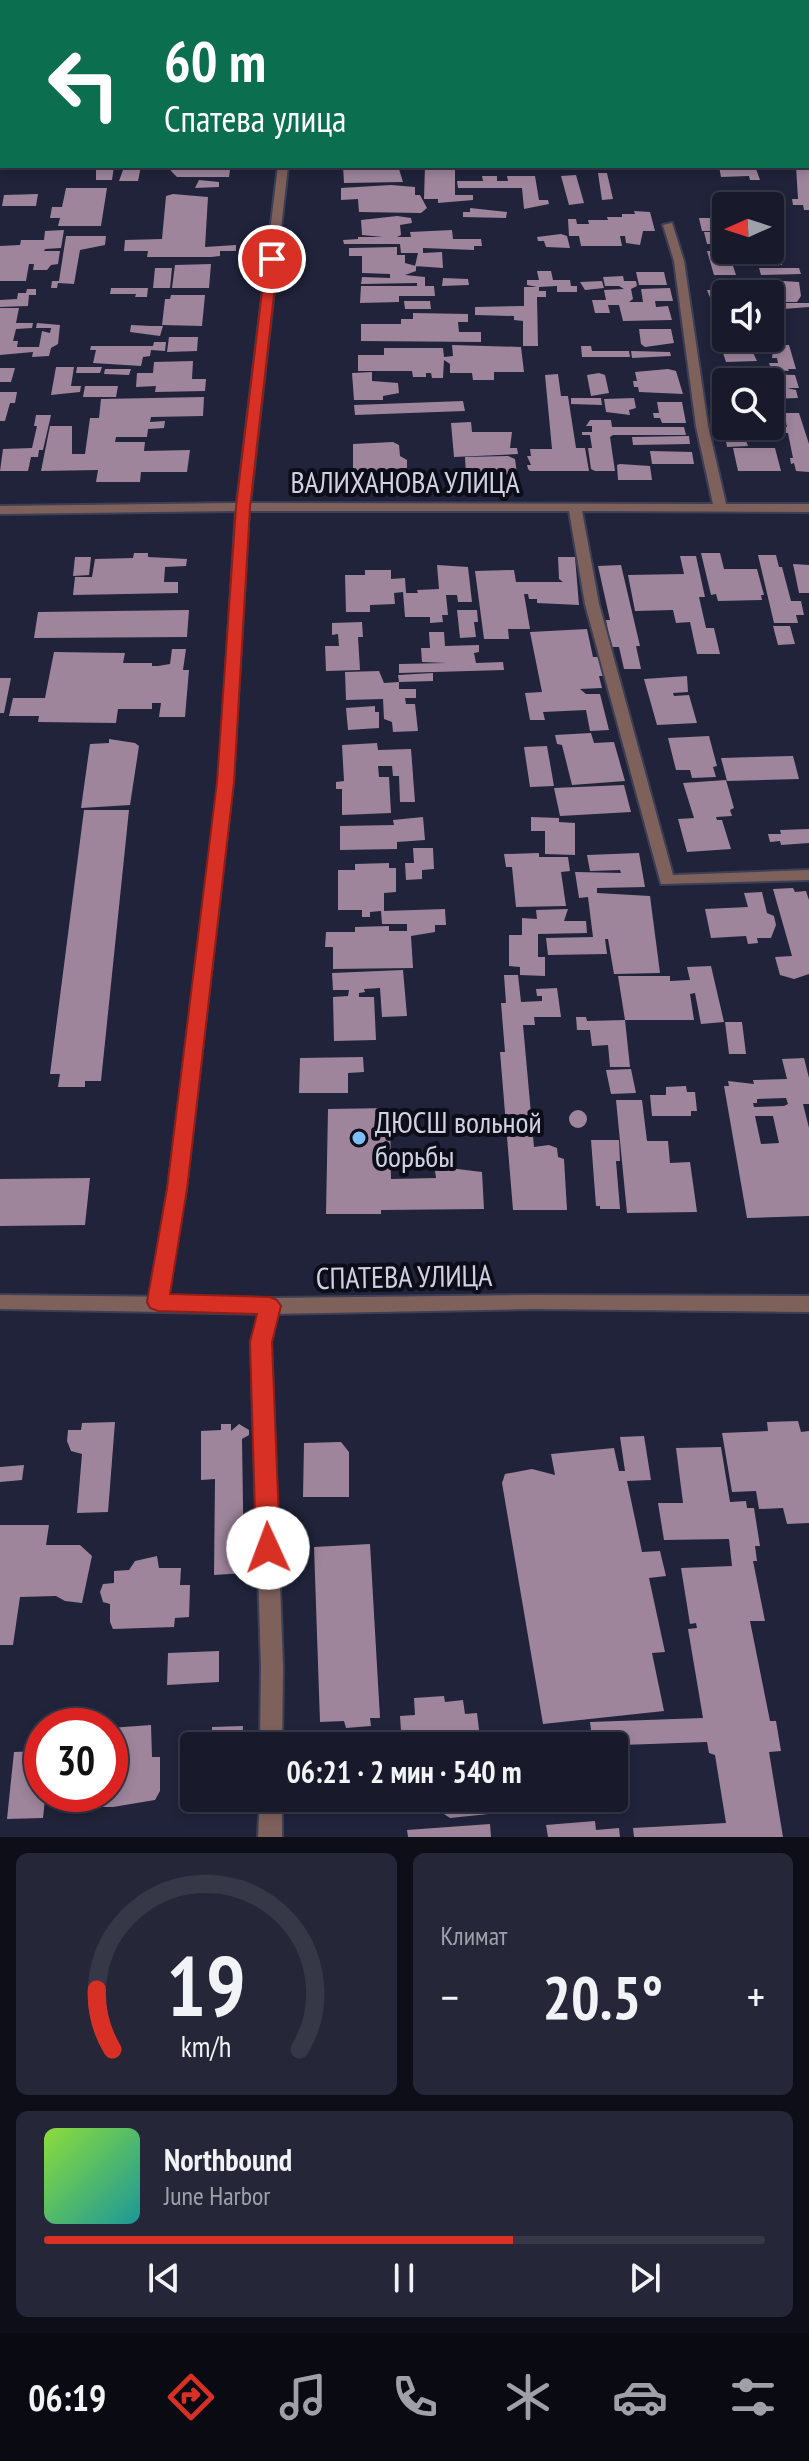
<!DOCTYPE html>
<html lang="ru">
<head>
<meta charset="utf-8">
<style>
  :root { --surface:#181a2c; --page:#252738; --text:#f1f3f6; --muted:#9fa1a9; --line:#363848; --accent:#d93025 }
  body { margin:0; font-family:"PT Sans Narrow",sans-serif; background:var(--page); color:var(--text); height:100vh; display:flex; flex-direction:column; font-size:30px; white-space:nowrap }
  * { box-sizing:border-box; margin:0 }
  p { font-size:26px; color:var(--muted) }
  .icon { flex:none; width:44px; height:44px; fill:none; stroke:currentColor; stroke-width:2; stroke-linecap:round; stroke-linejoin:round }
  .map { position:relative; height:1837px; overflow:hidden }
  .sheet { display:flex; flex-direction:column; gap:16px; padding:16px; background:#0d0e18; flex:1 }
  .sheet>* { flex:none }
  .top-card { position:absolute; left:0px; top:0px; width:810px; height:168px; box-shadow:0 4px 12px #0003,0 0 0 2px var(--line); background:#0b6e4f; color:#fff; overflow:hidden }
  .needle { width:52px; rotate:267deg }
  .controls { position:absolute; left:712px; top:192px; display:grid; gap:16px }
  .controls a { display:grid; place-items:center; width:72px; height:72px; border-radius:8px; background:var(--surface); box-shadow:0 4px 12px #0003,0 0 0 2px var(--line); font-size:40px }
  .speed { position:absolute; left:24px; top:1708px; display:flex; gap:16px; font-size:40px; font-weight:700; text-align:center }
  .speed>* { display:grid; place-content:center; width:104px; height:104px; border-radius:50%; background:var(--surface); box-shadow:0 4px 12px #0003,0 0 0 2px var(--line); line-height:1 }
  .speed .limit { border:12px solid #d22; background:#fff; color:#111 }
  .pin { position:absolute; display:grid; place-items:center; width:68px; height:68px; color:#fff; margin:-34px; border:4px solid #fff; border-radius:50%; box-shadow:0 2px 8px #0007 }
  .me { position:absolute; width:88px; margin:-44px; rotate:358deg; stroke-linejoin:round; filter:drop-shadow(0 0 6px #0008) }
  .turn { display:flex; align-items:center; gap:28px; height:168px; padding:0 32px; font-size:36px }
  .turn .icon { width:104px; height:104px; stroke-width:2.5 }
  .turn b { display:block; font-size:56px; line-height:68px }
  .big { font-size:60px; font-weight:600; line-height:1.1 }
  .sheet .widget { flex:1; display:flex; flex-direction:column; justify-content:center; gap:12px; min-width:0; padding:0 28px; border-radius:12px; background:var(--page) }
  .sheet .dial { align-items:center; gap:0 }
  .dial svg { height:208px; overflow:visible; fill:none; stroke:var(--line); stroke-width:7; stroke-linecap:round; text-anchor:middle }
  .dial text { fill:var(--text); stroke:none }
  .song { display:flex; align-items:center; gap:24px }
  .cover { width:96px; height:96px; border-radius:12px; background:linear-gradient(135deg,hsl(90 70% 55%),hsl(180 70% 35%)) }
  .played { height:8px; border-radius:4px; background:linear-gradient(90deg,var(--accent) 65%,var(--line) 65%) }
  .keys { display:flex; justify-content:space-around; direction:ltr }
  .heat { display:flex; justify-content:space-between; align-items:center; font-size:44px; direction:ltr }
  .sheet .tiles { flex:1; display:grid; gap:16px; grid-template-columns:1fr 1fr }
  .widget:last-child { grid-column:span 2 }
  .trip { position:absolute; left:180px; top:1732px; width:448px; height:80px; border-radius:8px; background:var(--surface); box-shadow:0 4px 12px #0003,0 0 0 2px var(--line); font-weight:600; line-height:80px; text-align:center }
  .menu { display:flex; height:128px; justify-content:space-around; align-items:center; background:#0a0a12; color:var(--muted) }
  .menu .icon { width:56px; height:56px }
  .menu .current { color:var(--accent) }
  .menu b { font-size:36px; color:var(--text) }
  .map>svg:first-child { display:block }
  .building { fill:#9e859c; fill-rule:evenodd }
  .lines { fill:none; stroke-linecap:round; stroke-linejoin:round }
  .minor-casing { stroke:#3c3f55; stroke-width:4 }
  .tertiary-casing { stroke:#3c3f55; stroke-width:4 }
  .minor { fill:#7f615c; fill-rule:evenodd }
  .tertiary { fill:#7f615c; fill-rule:evenodd }
  .route { fill:#d93025; stroke:#8d1f18; stroke-width:2 }
  .poi-dot { fill:#7dbef9; stroke:#0c0d18; stroke-width:3 }
  .labels { text-anchor:middle; dominant-baseline:central; stroke-width:8; stroke-linejoin:round; paint-order:stroke }
  .street-label { font-size:30px; fill:#cfd2e2; stroke:#0c0d18 }
  .poi-label { font-size:30px; fill:#cfd2e2; stroke:#0c0d18; text-anchor:start }
</style>
</head>
<body>
<div class="map">
<svg width="809" height="1837" viewBox="0 0 809 1837">
  <rect width="100%" height="100%" fill="#20233a"/>
  <path class="building" d="M96,166H114L112,180H96Z
    M116,166H141L138,181H119L123,170H116Z
    M171,166H235V170H230L229,177H177L171,171Z
    M343,166H398L403,182L344,183Z
    M425,166H455V195H473V200L438,203V199H424Z
    M719,166H755L760,180H750L749,176L721,177Z
    M796,166H809V210H804L803,205H793L792,199H798Z
    M598,173H607L613,199L602,200Z
    M576,175L584,203L569,205L561,176Z
    M482,176H497V181H508L507,176H535L539,200H548L549,204L524,209L522,188H458L457,181H483Z
    M199,180L219,182V187L195,188Z
    M391,185L415,187V195H420L427,208L421,213L359,212L358,199L341,200V188Z
    M66,188H107L101,226H58L60,218H50L52,207H62Z
    M725,192H741L745,206H730Z
    M38,194L36,206H2L4,195Z
    M173,194L208,197L205,247L236,245V251H220V256L211,257H147L148,251H124L125,240L162,239L166,196Z
    M470,208L507,212L506,218L463,217V212H470Z
    M634,211L650,212L655,231H643L640,245L626,243L625,236H620L622,246H581L579,236H569L568,219H576L577,224H589L588,220H608L607,217H622V214H635Z
    M397,216L411,218L412,223L400,225L401,235L397,237H411L410,232L452,230L453,239H481L482,246H474V250L423,248V253L442,252L443,268L415,266L418,253H401L400,244H344L343,240L358,239V237H383L362,235L361,220Z
    M699,218H726V231H702Z
    M64,230L61,248L45,249L44,251H60L58,264L51,265L47,270H33L34,264H29L26,281H0V246L20,245L21,240H44L45,231Z
    M704,232H726V244H707Z
    M561,234L567,236L570,248L546,247L544,241H538L537,237Z
    M66,236H106L105,245L80,250L74,284L58,283L57,288H51L52,281H59Z
    M770,238H774L782,265L733,266L736,275H714L707,251L762,252L770,250Z
    M397,247V255H405V263L416,266V271L405,275L425,277V286H434L435,296H399V302L360,303L361,286H417V283L361,284L362,277L390,278V274L362,273V256H349V248Z
    M211,264L209,288H172L175,265Z
    M155,268H172L170,288H153Z
    M759,268H799L801,274L761,275Z
    M537,271H551L553,280H570L571,286H577V292H557V286L539,287V291H546V297H537L538,346H523V321L514,320V316L475,315V307L524,306V287H537L527,285V280H539Z
    M636,272H664L667,285H639Z
    M623,276L624,281H636L637,286L631,289L633,299L629,302H643L641,289L670,288L673,301H655L656,307L668,306L672,320L623,321L619,305H608L610,313H595L592,300H606L604,290L624,289L619,286H605L603,277Z
    M443,278L468,279L469,285L442,286Z
    M748,279L799,282L801,296L797,302H770V294H750Z
    M602,281L604,288L585,290L580,282Z
    M111,288H148L147,297H135L136,294H110Z
    M27,289H36V295H29L28,306L0,307V300L17,299L18,293H26Z
    M707,290H740L741,294H726V310H715Z
    M171,295H205L202,326L162,325L165,299H170Z
    M404,301H430L431,309H405Z
    M770,303H809V307L770,310Z
    M0,308H19L16,323H33L32,328L16,329L13,341H18L17,347H39L42,331L50,333L51,328H36L37,323L60,325L58,344L51,348L49,356L32,357L33,352L0,355Z
    M413,313L468,314V322H458L459,332H481V342L361,341V324H401V319H413Z
    M715,316H726V335H720Z
    M131,325L151,326H163L160,336L130,332Z
    M639,329H671L674,343L645,347L641,344Z
    M169,337H198L197,351L167,352Z
    M747,340L757,361L726,362L719,341Z
    M154,342H166L165,351L151,350L150,356L143,357L141,366L93,363L96,350H90L91,346H153Z
    M452,345L521,347L524,372H494V380H473L472,373H450V364L444,360L443,378H432L431,373H426V377H413L412,371H358V355H384V348H443L444,357L453,356Z
    M761,345H789L796,369H788L789,371L762,369L761,366H770L769,363H778L777,358H772L773,351L763,352Z
    M581,346H591L592,351H629L630,357H582Z
    M631,351L670,352L671,356L632,358Z
    M193,361L192,379H206L205,391L155,392L156,386L136,387L137,373H153L154,362Z
    M56,367H74L71,386H81L80,392L51,395Z
    M77,367H102L100,373H76Z
    M0,368H15L11,382H0Z
    M105,369H131L129,375L104,374Z
    M668,369L676,371L683,394L639,392L638,387H634L633,381H637L635,372Z
    M372,372V381L398,383L399,393L383,396V400H354L352,373Z
    M599,373L605,375L609,393L591,396L587,375Z
    M730,373L795,375L799,388H787L796,390L798,398L770,399V382H732Z
    M558,374L561,396H568L576,448H585L589,471H530L528,469L527,465H531L527,456H531L530,449H552L545,375Z
    M85,386H118L116,397H83Z
    M0,392H17L15,403H10L5,421H0Z
    M204,397L203,416L151,417L150,422L165,421L164,428L148,429L147,437H116L115,442H145L144,451L190,450L187,472H141L140,482H96L98,470L41,471L50,426H72V454H85L90,418H99L101,399Z
    M571,398H601L602,405L571,404Z
    M634,398L636,408L629,410L630,415L606,412L604,399Z
    M463,401L465,411L355,415L354,405Z
    M657,402H682L686,423H662L660,418H654L653,413H659Z
    M784,413H799L809,444V472L796,471L794,463L791,464L790,458H793L788,433H755L753,427H787Z
    M36,415H51L43,450H39L38,457H31L28,471H0L3,449L32,448L37,426H34Z
    M590,420H611L612,427H684L686,435H613L610,437L615,471H595L591,469L588,448H592L590,435H582V432H592V426H586Z
    M471,422L472,432H512L510,448H517L518,454L454,457L451,423Z
    M736,434L744,436L748,446L727,447L725,435Z
    M689,436L690,444L633,445L632,437Z
    M393,442L399,445L400,456L407,460V468L353,472V444Z
    M733,448H775L781,471H738Z
    M650,451L692,452L694,464H652Z
    M508,456L515,459L517,474L466,475L465,457Z
    M620,464L650,466L652,480H618L617,465Z
    M134,553H148V557L187,559L186,566L165,567L164,582H178V593L73,595L75,577H92L95,559L133,558Z
    M701,553H720L724,569H757L764,595H761L762,600L718,601L716,594L711,595Z
    M758,555H776L779,567H782L791,601H801L804,615H796L798,623H774Z
    M680,556H696L705,597H699L706,628H714L720,654H697L690,622L676,623L673,610L635,611L628,575L684,574Z
    M75,557H91L89,575L73,576Z
    M558,557H575L579,605L537,603V599H529L528,594H524L530,629H508L509,639H484L475,571L514,570L516,582H563L559,579Z
    M793,564L809,565V593H799Z
    M437,565L468,567L472,602H458L457,595H446L448,615H442L443,622L430,623V617H405L403,592L394,593L395,604L370,605V612H346L345,575H365V570H391V579L405,578L406,593H418L417,590L439,589Z
    M621,565L640,646H636L641,669H624L619,647H611L606,620H610L598,566Z
    M189,610L187,637L34,638L38,612Z
    M457,610H477L478,622H474L476,637L460,638Z
    M362,622L363,637H358L360,670L326,671L325,646H339L338,634L332,635V623Z
    M773,626H790L795,644L778,645Z
    M587,629L593,657H602L607,676H599L602,688L580,689L586,694H600L609,730L590,731L586,710L543,712L545,720H530L525,693L542,692L530,632Z
    M429,632H444L445,646L479,645V652L474,653L476,663L503,662L504,670L399,673V664L447,663L422,662L421,648H430Z
    M172,649H186L183,670H189L185,717H159L161,703H152V709H118L116,723L38,722L39,716H9L13,698H45L54,652L125,653L123,663H152V666H158L170,664Z
    M379,671L384,683L399,682V689H416V698H405L406,704H415L418,731L393,732L392,722L384,719L383,699L346,700L345,672Z
    M433,673V681L399,682L398,675Z
    M687,676L688,692L673,693L674,696L689,695L697,723L657,725L644,679Z
    M0,678H11L4,713H0Z
    M375,706V712H379V728L348,730L346,708Z
    M591,733L594,743L614,742L625,781L572,785L562,745L557,744L555,735Z
    M709,736L717,766L713,767L716,777L692,778L690,770H676L668,738Z
    M109,739L135,743L139,746L130,805L81,808L90,744L109,743Z
    M377,743L378,750L411,749L415,802H400L399,776H393L392,766H378L379,777H389L391,813L342,815V789H336V782L344,781L342,745Z
    M547,746L554,786L530,787L524,747Z
    M793,756L799,779L727,781L721,758Z
    M726,780L734,808L730,810L732,816L716,817L717,820H722L731,849L687,852L678,819L694,818L683,783Z
    M624,785L631,812L560,816L554,788Z
    M84,810H129L101,1081H85V1087H58L60,1074H50Z
    M423,817L425,840L397,842V849L340,850V826L394,825L393,820Z
    M531,817L559,818V822L575,823V855L545,854V831H531Z
    M809,829V843L781,845L780,841L770,842L768,834H781L780,830Z
    M413,848H433L434,869L422,870V879L406,880L405,863H414Z
    M539,853V857H568L570,871L561,872L566,906L516,907L512,867H506L504,854Z
    M639,853L645,887L597,888V893L650,896L660,973L614,974L608,939H605L607,954L548,955L546,938L593,937L588,897L579,898L575,872L621,873L620,870L590,871L587,855Z
    M389,863V868H396V892L384,893V911L445,909L446,925H435V932L411,936L413,968L333,969V947H325L326,932H355V927L389,926V931H407V924H382L381,911L370,912V917H362V910H338V870H355V864Z
    M793,888L795,892L806,891L809,900V974L794,979L780,975L775,957L792,956L773,889Z
    M762,892L767,913L774,916L776,925L771,938H757L758,943L748,944L746,936L711,938L705,909L748,907L744,893Z
    M568,909L564,921H586L587,933L538,934V957H545V976L520,975V967L509,966V935H522V918L537,919L536,910Z
    M711,966L724,1022L701,1024L695,993L690,994L694,1020H625L618,976H670V981L690,980L687,967Z
    M403,970L407,1016L382,1017L380,988L364,989L365,992L359,993V997H374L376,1040L334,1041L333,997L348,996L349,990H333L332,973Z
    M504,975H518L521,1002L542,1001V996H537L536,989L557,988L561,1017H534L535,1025H523L534,1147L549,1145L557,1148L558,1157L564,1159L567,1210H513L500,1052H505L501,1003H506Z
    M576,1017H586L587,1021L625,1020L630,1067H610L608,1045L592,1046L590,1030H577Z
    M725,1022H742L746,1054H729Z
    M363,1057L364,1072L348,1073V1093H299L300,1058Z
    M804,1058L809,1078V1104H803L809,1128V1216L747,1218L724,1086H729L728,1081L754,1084L753,1080L787,1079L782,1059ZM786,1098L788,1104L784,1106L754,1107L753,1103H757V1099ZM755,1116H773L779,1143L761,1144Z
    M631,1069L636,1093L611,1094L606,1070Z
    M686,1086L687,1092H695L697,1111H691V1116H652L650,1095H666V1087Z
    M616,1100H642L647,1141H668L670,1163L690,1162L697,1212L627,1213Z
    M390,1108L391,1179L436,1178L435,1171H448L449,1168L482,1172L484,1209L381,1210V1214H326L328,1109Z
    M569 1119a9 9 0 1 1 18 0a9 9 0 1 1-18 0Z
    M591,1140H619L620,1161H616L620,1209H600V1206H596Z
    M90,1178L85,1225L0,1226V1179Z
    M798,1421L801,1432L809,1431V1523L787,1524L783,1508L759,1509L756,1491L732,1492L722,1433L768,1431L767,1422Z
    M115,1422L108,1512L77,1513L82,1454L71,1451L67,1441L68,1430H81L82,1423Z
    M221,1424H231V1431L239,1424L249,1430V1435L242,1439L244,1573L214,1575L215,1479L201,1480V1431L221,1430Z
    M644,1436L651,1480L627,1481L642,1552L660,1551L666,1576L649,1578L665,1652L652,1653L664,1711L543,1724L502,1483L505,1474L532,1469L555,1475L551,1454L614,1448L619,1471H625L620,1437Z
    M341,1442L349,1452V1497H303L304,1443Z
    M721,1447L730,1502L746,1501L747,1508H754L760,1546H755L757,1561H753L765,1621H750L770,1721H776L781,1751L769,1752L783,1837H634L633,1828L726,1823L715,1755L709,1753L707,1742L593,1746L590,1722L703,1718L688,1629L697,1628L696,1623L690,1624L681,1568L732,1566L729,1539L664,1540L658,1503H683L676,1448Z
    M24,1465L22,1480L0,1482V1467Z
    M0,1525H49L46,1545H80L92,1556L82,1603L65,1601L56,1596L20,1597L13,1645H0Z
    M370,1544L380,1718H370L371,1726L346,1728L344,1721L320,1722L314,1547Z
    M157,1556L159,1568H181L180,1585H190L189,1617L175,1618L174,1627L113,1629L110,1622V1604L103,1602L100,1592L103,1584L114,1583V1571L129,1570L135,1561Z
    M219,1651V1682L167,1685L168,1653Z
    M444,1696L445,1702L463,1700L465,1714L477,1713L481,1746H402L400,1716L415,1715L414,1698Z
    M151,1725L152,1757H160V1791L155,1800L113,1807H96L93,1802L48,1806V1794H110V1728Z
    M243,1726L242,1746H212V1727Z
    M42,1751L39,1799H45L43,1818L7,1819L14,1752Z
    M196,1798H241V1810L196,1812Z
    M407,1798H487L489,1814L450,1818L435,1808L408,1810Z
    M595,1821L596,1830L619,1828L620,1837H548L546,1825Z
    M490,1824L491,1837H408L407,1830Z"/>
  <g class="lines">
    <defs>
      <path id="minor" d="M5,0H13V2H5Z
        M300,0H308V2H300Z
        M2,17V28L0,29V18Z
        M0,105H2V111H0Z
        M808,105H809V111H808Z
        M278,166H288L250,503L713,504L696,426L674,261L663,225L672,223L684,261L708,426L726,504H809V512L582,511L599,604L673,875L809,870V880L661,884L585,604L569,511H249L233,782L186,1189L167,1302L165,1307L158,1309L151,1307L149,1302L168,1189L219,782L236,511L0,514V506L237,503Z
        M270,1298L277,1301L279,1306L271,1342L283,1667L282,1746H260L261,1667L251,1342L261,1306L263,1301Z
        M260,1798H282V1837H258Z"/>
      <path id="tertiary" d="M0,1295L270,1298L534,1295L809,1296V1312L534,1309L270,1314L0,1309Z"/>
    </defs>
    <use href="#minor" class="minor-casing"/>
    <use href="#tertiary" class="tertiary-casing"/>
    <use href="#minor" class="minor"/>
    <use href="#tertiary" class="tertiary"/>
  </g>
  <path class="route" d="M272,255L278,259L250,507L234,782L187,1189L170,1294L270,1297L277,1300L281,1306L272,1342L280,1548L276,1556L268,1559L259,1556L256,1548L250,1342L257,1314L158,1311L150,1308L147,1302L167,1189L217,782L236,507L266,259Z"/>
  <circle class="poi-dot" cx="359" cy="1138" r="8"/>
  <g class="labels">
    <g class="street-label">
      <text x="405" y="481">ВАЛИХАНОВА УЛИЦА</text>
      <text transform="translate(404 1276) rotate(-1)">СПАТЕВА УЛИЦА</text>
    </g>
    <g class="poi-label">
      <text x="375" y="1121">ДЮСШ вольной<tspan x="375" dy="34">борьбы</tspan></text>
    </g>
  </g>
</svg>
<div class="controls">
<a><svg class="needle" viewBox="-14 -14 28 28"><path d="M0-13l5 13h-10z" fill="#e53935"/><path d="M0 13l5-13h-10z" fill="#9fa1a9"/></svg></a>
<a><svg class="icon" aria-label="sound" viewBox="0 0 24 24"><path d="M4 9h4l5-4v14l-5-4H4zM17 9q2 3 0 6"/></svg></a>
<a><svg class="icon" aria-label="search" viewBox="0 0 24 24"><circle cx="10" cy="10" r="6"/><path d="M15 15l6 6"/></svg></a>
</div>
<div class="speed"><div class="limit">30</div></div>
<div class="pin" style="left:272px;top:259px;background:#d93025"><svg class="icon" aria-label="arrive" viewBox="0 0 24 24"><path d="M6 21V4h12l-3 4 3 4H6"/></svg></div>
<svg class="me" style="left:268px;top:1548px" viewBox="-20 -20 40 40"><circle r="19" fill="#fff"/><path d="M0-13L10 11 0 6-10 11z" fill="#d93025"/></svg>
<div class="trip">06:21 · 2 мин · 540 m</div>
<div class="top-card">
<div class="turn"><svg class="icon" aria-label="left" viewBox="0 0 24 24"><path d="M17 20v-9H6M10 6l-5 5 5 5"/></svg><div><b>60 m</b>Спатева улица</div></div>
</div>
</div>
<section class="sheet">
<div class="tiles">
<div class="widget dial"><svg viewBox="0 0 100 80">
<path d="M14 69A42 42 0 1 1 86 69"/>
<path d="M14 69A42 42 0 0 1 8 46" stroke="#d93025"/>
<text x="50" y="56" font-size="32" font-weight="700">19</text>
<text x="50" y="72" font-size="11">km/h</text>
</svg></div>
<div class="widget"><p>Климат</p>
<div class="heat"><a>−</a><b class="big">20.5°</b><a>+</a></div>
</div>
<div class="widget">
<div class="song"><i class="cover"></i><div><b>Northbound</b><p>June Harbor</p></div></div>
<div class="played"></div>
<div class="keys"><svg class="icon" aria-label="previous" viewBox="0 0 24 24"><path d="M18 5L8 12l10 7zM5 5v14"/></svg><svg class="icon" aria-label="pause" viewBox="0 0 24 24"><path d="M8 5v14M16 5v14"/></svg><svg class="icon" aria-label="next" viewBox="0 0 24 24"><path d="M6 5l10 7-10 7zM19 5v14"/></svg></div>
</div>
</div>
</section>
<nav class="menu">
<b>06:19</b>
<svg class="icon current" aria-label="directions" viewBox="0 0 24 24"><path d="M12 3l9 9-9 9-9-9zM9 14v-3h6M13 9l2 2-2 2"/></svg>
<svg class="icon" aria-label="music" viewBox="0 0 24 24"><path d="M9 18V5l10-2v13"/><circle cx="6" cy="18" r="3"/><circle cx="16" cy="16" r="3"/></svg>
<svg class="icon" aria-label="phone" viewBox="0 0 24 24"><path d="M5 4h4l2 5-3 2q2 4 5 5l2-3 5 2v4C11 20 4 13 5 4z"/></svg>
<svg class="icon" aria-label="climate" viewBox="0 0 24 24"><path d="M12 3v18M4 7l16 10M4 17L20 7"/></svg>
<svg class="icon" aria-label="car" viewBox="0 0 24 24"><path d="M5 17H2v-5l4-1 3-4h7l3 4 3 1v5h-3M9 17h6M6 11h13"/><circle cx="7" cy="17" r="2"/><circle cx="17" cy="17" r="2"/></svg>
<svg class="icon" aria-label="filters" viewBox="0 0 24 24"><path d="M4 7h16M4 17h16"/><circle cx="9" cy="7" r="2"/><circle cx="15" cy="17" r="2"/></svg>
</nav>
</body>
</html>
